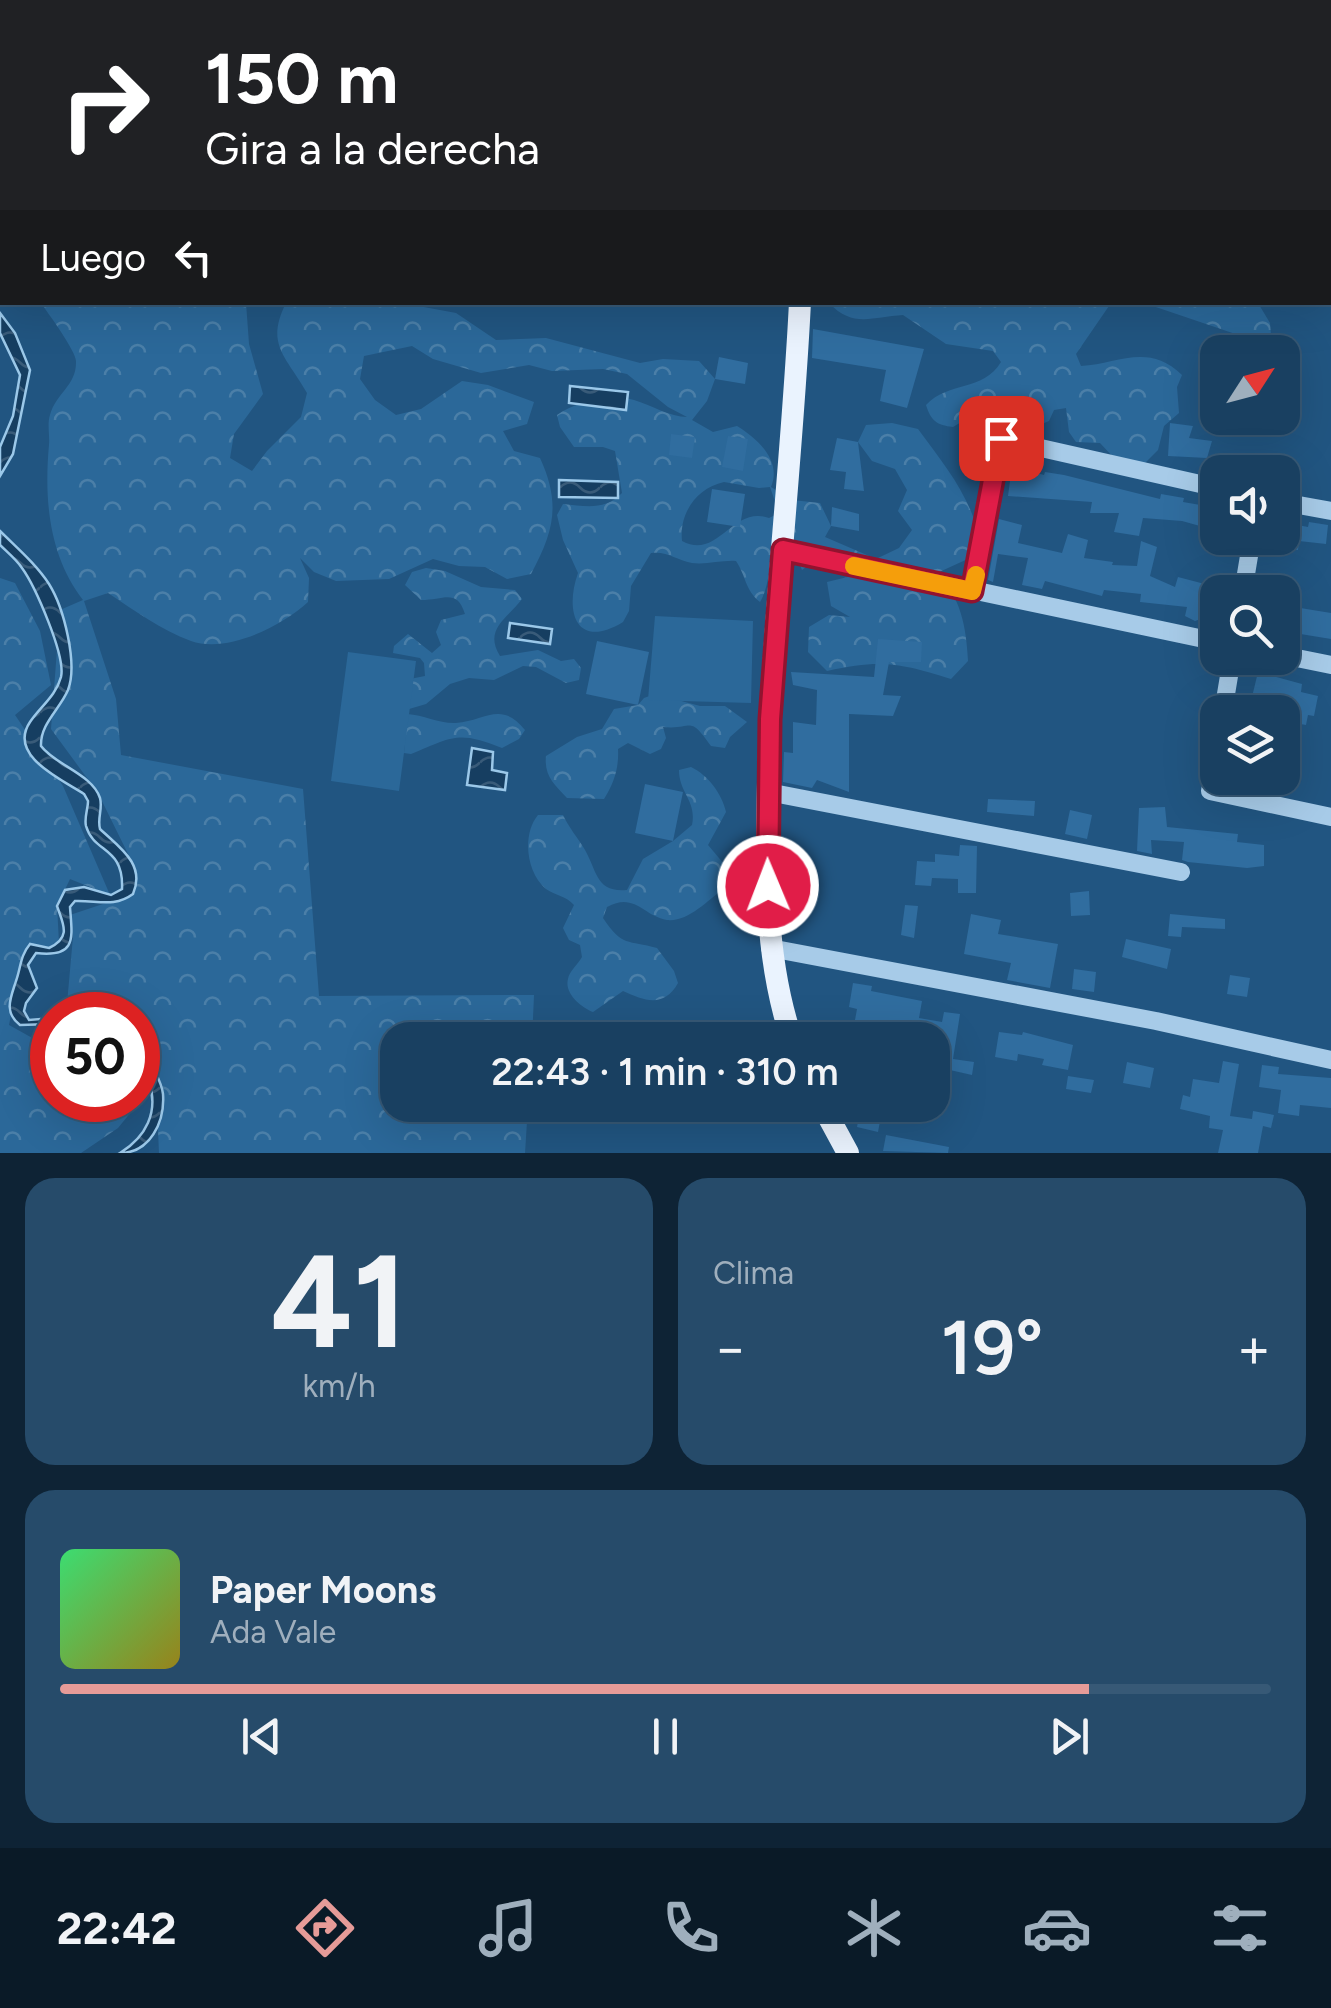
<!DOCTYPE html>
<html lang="es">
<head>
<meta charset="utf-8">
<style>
  :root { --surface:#194061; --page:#264b6a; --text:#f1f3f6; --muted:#9fafbd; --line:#375976; --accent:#e69b98 }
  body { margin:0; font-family:Figtree,sans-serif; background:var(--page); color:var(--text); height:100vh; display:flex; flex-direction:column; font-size:38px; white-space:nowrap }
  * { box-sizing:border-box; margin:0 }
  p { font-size:32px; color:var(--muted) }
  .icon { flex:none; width:55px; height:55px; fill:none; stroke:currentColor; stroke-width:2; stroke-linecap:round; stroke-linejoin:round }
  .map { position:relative; height:1153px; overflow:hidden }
  .details { display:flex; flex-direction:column; gap:25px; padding:25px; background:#0e2335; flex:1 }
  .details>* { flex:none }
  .hud { position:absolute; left:0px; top:0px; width:1332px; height:305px; box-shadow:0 10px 40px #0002,0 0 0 2px var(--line); background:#202124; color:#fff; overflow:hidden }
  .needle { width:65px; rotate:54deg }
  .buttons { position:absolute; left:1200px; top:335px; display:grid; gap:20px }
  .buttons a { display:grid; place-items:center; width:100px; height:100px; border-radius:20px; background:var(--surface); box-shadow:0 10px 40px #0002,0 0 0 2px var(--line); font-size:50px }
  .speed { position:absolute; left:30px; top:992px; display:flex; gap:20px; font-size:50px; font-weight:700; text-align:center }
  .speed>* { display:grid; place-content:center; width:130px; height:130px; border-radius:50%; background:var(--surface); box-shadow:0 10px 40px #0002,0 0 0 2px var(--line); line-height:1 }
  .speed .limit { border:15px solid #d22; background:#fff; color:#111 }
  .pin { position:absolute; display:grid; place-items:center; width:85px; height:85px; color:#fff; margin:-42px; border-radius:20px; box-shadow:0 5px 15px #0006 }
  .me { position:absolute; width:110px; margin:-55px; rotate:359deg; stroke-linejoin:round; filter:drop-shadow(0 0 8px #0008) }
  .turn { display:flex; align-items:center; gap:35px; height:210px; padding:0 40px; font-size:45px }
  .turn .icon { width:130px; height:130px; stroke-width:2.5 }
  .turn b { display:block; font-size:70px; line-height:85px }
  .then { display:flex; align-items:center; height:95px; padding:0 40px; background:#0003; gap:20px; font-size:38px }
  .big { font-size:75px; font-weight:600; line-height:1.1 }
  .details .card { flex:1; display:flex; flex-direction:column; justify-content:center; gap:15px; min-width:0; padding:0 35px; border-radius:30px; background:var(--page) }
  .details .dial { align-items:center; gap:0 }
  .dial b { font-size:130px; line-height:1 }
  .song { display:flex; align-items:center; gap:30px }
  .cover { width:120px; height:120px; border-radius:15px; background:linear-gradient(135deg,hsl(140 70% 55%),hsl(50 70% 35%)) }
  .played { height:10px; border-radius:5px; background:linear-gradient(90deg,var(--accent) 85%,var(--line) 85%) }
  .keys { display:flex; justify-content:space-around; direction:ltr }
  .heat { display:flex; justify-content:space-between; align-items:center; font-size:55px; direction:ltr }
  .details .tiles { flex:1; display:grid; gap:25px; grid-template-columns:1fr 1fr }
  .card:last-child { grid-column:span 2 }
  .trip { position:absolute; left:380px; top:1022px; width:570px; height:100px; border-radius:30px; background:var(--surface); box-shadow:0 10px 40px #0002,0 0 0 2px var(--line); font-weight:600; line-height:100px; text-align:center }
  .tab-bar { display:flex; height:160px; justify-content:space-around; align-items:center; background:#0a1a27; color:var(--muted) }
  .tab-bar .icon { width:70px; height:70px }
  .tab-bar .current { color:var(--accent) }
  .tab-bar b { font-size:45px; color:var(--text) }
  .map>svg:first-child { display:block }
  .green { fill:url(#green-dots) }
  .forest { fill:url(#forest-crowns); fill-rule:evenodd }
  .wetland { fill:url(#wetland-marsh) }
  .pitch { fill:#2b6899 }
  .water { fill:url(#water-waves); stroke:#9bc8e9; stroke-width:2.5 }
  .building { fill:#306d9f }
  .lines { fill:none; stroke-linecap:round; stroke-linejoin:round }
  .minor { stroke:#a7cbe8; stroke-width:18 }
  .major { stroke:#eaf3fe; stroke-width:22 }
  .route-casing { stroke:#92132f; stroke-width:25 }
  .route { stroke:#e11d48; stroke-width:18 }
  .slow { stroke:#f59e0b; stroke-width:18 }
</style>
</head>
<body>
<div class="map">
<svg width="1331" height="1153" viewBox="0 0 1331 1153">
  <defs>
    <pattern id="green-dots" width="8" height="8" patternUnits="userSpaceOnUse" patternTransform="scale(2.5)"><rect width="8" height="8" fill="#2b6899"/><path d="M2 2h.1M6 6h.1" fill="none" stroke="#4b7fa8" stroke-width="1.8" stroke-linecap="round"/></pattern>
    <pattern id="forest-crowns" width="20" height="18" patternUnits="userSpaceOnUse" patternTransform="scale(2.5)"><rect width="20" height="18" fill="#2b6899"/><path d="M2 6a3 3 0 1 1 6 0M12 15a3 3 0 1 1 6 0" fill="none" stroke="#4b7fa8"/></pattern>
    <pattern id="wetland-marsh" width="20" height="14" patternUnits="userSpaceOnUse" patternTransform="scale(2.5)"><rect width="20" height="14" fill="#2b6899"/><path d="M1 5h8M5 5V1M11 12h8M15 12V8" fill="none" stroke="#4b7fa8"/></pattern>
    <pattern id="water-waves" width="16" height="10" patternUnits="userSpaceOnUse" patternTransform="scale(2.5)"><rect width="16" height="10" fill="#163e61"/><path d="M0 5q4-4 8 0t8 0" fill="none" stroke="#395b79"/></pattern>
  </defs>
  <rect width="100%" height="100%" fill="#215581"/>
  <path class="green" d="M256,0H603L256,2Z"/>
  <path class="forest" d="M791,0H1119L1113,2Z
    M41,303H246L249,344L263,394L234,434L230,458L252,471L267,451L301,417L307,393C286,356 265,345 286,303H402L456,313L496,340L546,338L640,363L663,359L699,361L715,379L707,401L692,420L713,432L737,426C758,439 782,461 771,487L792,500L820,503L831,526L825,537L876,559L899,548L912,530L898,511L907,490L895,469L872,461L858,442L866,425L892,423L918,429C949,471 973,499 983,552L937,573C961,598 966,626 968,661L951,679C900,663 880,659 827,671L808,652L809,627L829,615L850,617L831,606L827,582L856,575L822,555L802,570L793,548L775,542C769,561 770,586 760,602C745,590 746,576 736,561C721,560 706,565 692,563C676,560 668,551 651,553L631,586L629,611L623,622C577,650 564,613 578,573L563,540L557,515L563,504C585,506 605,511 622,493L615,451L603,447H574L560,427L557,415C576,401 612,393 634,400C651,405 670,417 687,417L668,407L627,374L603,369L552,371L529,365L481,373L433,359L412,346L364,356L360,379L375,400L396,415L421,409L462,381L488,385L534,402L527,424L503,431L514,451L540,458C561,504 554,531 531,574L507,579L485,567L459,566L433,559L389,579L336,581L314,572L300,558L309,578L308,602C282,626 227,654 191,641C161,630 134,610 108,593L84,601L116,699L121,755L303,789L319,996L534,995L532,1040H398V1105H528L525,1153H159L156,1083L138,1060V1015H66L73,937L70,915L133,894L132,862L98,793L51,729L60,610L83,600C49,556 44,500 49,445C50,436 47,424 50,415C56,393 77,385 76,361C76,351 48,313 41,303ZM724,482L759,488L770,487L779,513L769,518C732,505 718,561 682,541C679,514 696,488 724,482Z
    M829,303H1111L1076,354L1081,366C1118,364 1148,342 1182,375L1177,387L1179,413L1164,426L1158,450L1141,467L1117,461L1100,443L1076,442L1069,432L1066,408L1054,410L1049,421L1037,426L984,408L953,427C937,425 931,421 926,405C948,381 983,392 1001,362L993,351L946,344L903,315C871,317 853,328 829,303Z
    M1129,303H1258L1270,323L1271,335L1262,343L1150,305Z
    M426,568L445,571L481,587L515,590L522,599C508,618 483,629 500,656L538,650L561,661L574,659L581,668L579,680L566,683L536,667L523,666L494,680L469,678L450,684L426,704L409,709L405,680L425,676L424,663L420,658L393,653L394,646L408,634L432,653L441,645L436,632L441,620L465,614C457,588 444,600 421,600L405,585L412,572Z
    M0,578L15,583L40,631L51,685L15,715L63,786L110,895L70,879L57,906L59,943L22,956L9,1025L52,1049V1100H138V1093L140,1101L118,1128L81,1153H0Z
    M655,694L700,706H725L747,722L730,737L725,748L711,746C688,714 694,730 663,727L666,738L661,749L650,754L628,743L618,749C619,768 614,783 604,799L567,798C554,784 544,776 546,756L577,737L602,729L614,709L638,705L644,698Z
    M407,714C424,715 440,724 456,723C485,721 501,700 525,730L519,739L502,748C458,730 452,737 411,754L404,753Z
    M691,767C708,775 722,794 726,812L708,845L724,864L723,889C707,901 688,922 667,920C643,916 635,892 607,907L603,918C622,947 628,940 657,948L674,971L678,983C664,1008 645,1001 623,991L593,1012C582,1008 564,994 568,979C569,972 578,964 582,957L580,945L569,940L563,928L574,905C565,895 556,896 546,889C526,873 522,834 538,815H563C569,828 578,838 585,850C597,871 596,893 627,890L643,859L673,841L692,825C697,801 679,793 679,770Z"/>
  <path class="wetland" d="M0,0H226L2,2L0,265Z"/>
  <path class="pitch" d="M655,616L753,621L751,703L648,700Z
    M348,652L416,661L399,791L331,781Z"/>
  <path class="water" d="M0,313L15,333L30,370L13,454L0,476V447L13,416L20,375L0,333Z
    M570,386L628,392L626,410L569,403Z
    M559,480L618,482V498L559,497Z
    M0,531C17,548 36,564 49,584C64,608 78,664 68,690C60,709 40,724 41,746C55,765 92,774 100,798C103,809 97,818 100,829C119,847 146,864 133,894C114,908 97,900 75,901L70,907C72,937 78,958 36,953L28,965L37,988L26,1003L24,1011L29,1020L52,1018V1024L20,1025C3,1012 11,997 16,981C21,967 20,956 30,944L49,948C72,937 63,924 57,906L65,890L84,887L111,895L122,889C124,846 94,854 86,826C84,818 88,809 88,801L84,794C63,780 7,756 30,722C40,707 56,696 61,677C66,656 35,586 22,568C16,559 7,552 0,545Z
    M510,623L552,629L550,644L508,638Z
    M472,748L493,752L492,770L507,773L505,790L467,785Z
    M138,1042C146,1056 161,1078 163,1094C165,1122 150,1153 120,1153C146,1137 159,1112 149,1082C144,1067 137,1058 138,1042Z"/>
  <path class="building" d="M813,329L924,349L907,408L880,401L886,370L812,358Z
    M719,357L748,363L745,384L715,379Z
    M1170,423L1193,426L1189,438L1212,441L1207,458L1168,456Z
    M671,434L695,437L692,458L669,455Z
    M728,436L748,439L743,471L722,467Z
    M837,438L858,442L864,491L844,489L846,472L830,470Z
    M1012,466L1044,475L1045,472L1064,475L1160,499L1161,494L1184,498L1183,502L1218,508V531L1182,521L1143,518L1139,536L1114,532L1119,513H1090L1092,502L1008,496Z
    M712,489L745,494L740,527L707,522Z
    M832,507L859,514V531L831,526Z
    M999,519L1022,525L1018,543L1062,553L1068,534L1088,540L1084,558L1113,562L1112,565L1137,566L1141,541L1157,547L1150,576L1175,587L1178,577L1220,588L1218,607L1209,616L1195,621L1185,616L1187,607L1140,602L1141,594L1104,590L1102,596L1045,581L1042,589L1022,585L1028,558L998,554L993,582L988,580Z
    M1282,522L1308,527L1309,522L1328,525L1326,544L1299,541L1298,550L1263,545L1264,538H1282Z
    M1282,605L1331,613V639L1282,631Z
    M878,639L922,642L921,662H889L883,695L901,696L893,716L849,714V792L817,780L812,788L783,782L784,752L793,753V722L816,725L817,690L793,685L791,672L874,677Z
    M597,641L649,652L638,705L586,694Z
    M1258,672L1302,684L1301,692L1318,696L1314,716L1308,715L1306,725L1295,723L1297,712H1270L1271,701L1252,697Z
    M645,784L683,792L673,841L635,833Z
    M988,799L1035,801L1034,816L987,812Z
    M1165,807L1167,827L1238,834L1237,842L1264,845V866L1247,868L1188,862L1182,860L1184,842L1151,840L1152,854L1137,851L1139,808Z
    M1070,810L1092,815L1087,839L1065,834Z
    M960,845L977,846L976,893H958V879L932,878L931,886L915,885L917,861L935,862V854L959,856Z
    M1089,891L1090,915L1071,916L1070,893Z
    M905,905L918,906L914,938L901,935Z
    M971,914L1001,920L998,934L1058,944L1050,988L1007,980L1011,963L964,954Z
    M1170,914L1225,919V929L1182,927L1181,937L1168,936Z
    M1126,939L1171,949L1167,969L1122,957Z
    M1074,969L1096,972L1094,992L1072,989Z
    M1230,975L1250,978L1247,997L1227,994Z
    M853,983L872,986L871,991L922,1001L919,1018L942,1022L944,1012L960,1014L953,1059L974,1062L972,1075L932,1066L940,1035L898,1028L896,1040H877L879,1024L855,1020L857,1009L849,1007Z
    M999,1032L1022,1035L1023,1032L1073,1045L1068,1070L1042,1065L1044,1059L1018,1054L1017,1061L995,1057Z
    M1223,1061L1239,1064L1230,1116L1252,1119L1253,1111L1274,1115L1271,1128L1263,1126L1258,1153H1218L1223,1130L1209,1128L1210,1116L1180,1109L1183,1095L1190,1097L1193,1079L1219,1083Z
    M1127,1062L1154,1068L1150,1088L1123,1083Z
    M1262,1065L1279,1067L1278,1074L1331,1078V1108L1300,1105L1299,1116L1278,1113L1281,1090L1259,1087Z
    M1068,1076L1094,1080L1091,1093L1066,1089Z
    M861,1105H883L878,1132L857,1127Z
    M886,1135L949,1147L948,1153L883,1151Z"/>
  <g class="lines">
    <path class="minor" d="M1234,2L1235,0
      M1330,275H1331
      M1282,502L1331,511
      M783,550L1218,642
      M973,591L1001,439L1218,488
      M1243,592L1252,538
      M1282,655L1331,665
      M1223,712L1232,658
      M1218,747L1210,791L1331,817
      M768,792L1181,872
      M770,948L1156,1021L1331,1060"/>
    <path class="major" d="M730,0L731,2
      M792,1040C764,957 766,869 768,783C772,623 792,463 800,302
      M822,1105L848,1153"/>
  </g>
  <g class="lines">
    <defs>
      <path id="route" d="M768,886L770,719L783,550L972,591L1001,438"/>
    </defs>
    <use href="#route" class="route-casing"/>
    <use href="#route" class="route"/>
    <path class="slow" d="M854,566L972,591L976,575"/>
  </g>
</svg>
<div class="buttons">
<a><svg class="needle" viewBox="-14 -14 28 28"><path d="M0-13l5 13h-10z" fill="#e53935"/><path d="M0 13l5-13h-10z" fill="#9fafbd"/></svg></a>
<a><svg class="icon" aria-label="sound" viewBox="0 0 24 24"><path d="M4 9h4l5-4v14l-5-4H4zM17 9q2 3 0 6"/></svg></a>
<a><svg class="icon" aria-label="search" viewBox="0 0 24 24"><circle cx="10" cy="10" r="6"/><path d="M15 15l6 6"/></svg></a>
<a><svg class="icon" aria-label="layers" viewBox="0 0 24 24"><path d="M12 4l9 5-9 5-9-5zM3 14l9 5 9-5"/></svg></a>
</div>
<div class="speed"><div class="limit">50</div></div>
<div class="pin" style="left:1001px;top:438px;background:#d93025"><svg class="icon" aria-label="arrive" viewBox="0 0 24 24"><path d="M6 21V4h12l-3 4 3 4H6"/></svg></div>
<svg class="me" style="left:768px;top:886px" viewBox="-20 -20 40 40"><circle r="17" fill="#e11d48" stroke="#fff" stroke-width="3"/><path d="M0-11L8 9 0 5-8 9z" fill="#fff"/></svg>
<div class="trip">22:43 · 1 min · 310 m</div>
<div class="hud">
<div class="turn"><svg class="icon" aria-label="right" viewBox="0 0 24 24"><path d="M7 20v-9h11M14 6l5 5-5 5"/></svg><div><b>150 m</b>Gira a la derecha</div></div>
<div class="then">Luego<svg class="icon" aria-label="left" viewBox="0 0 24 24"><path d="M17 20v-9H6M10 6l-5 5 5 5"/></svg></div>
</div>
</div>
<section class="details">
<div class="tiles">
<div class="card dial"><b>41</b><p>km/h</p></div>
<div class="card"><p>Clima</p>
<div class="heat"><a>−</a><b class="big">19°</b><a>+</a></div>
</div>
<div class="card">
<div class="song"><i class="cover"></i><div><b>Paper Moons</b><p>Ada Vale</p></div></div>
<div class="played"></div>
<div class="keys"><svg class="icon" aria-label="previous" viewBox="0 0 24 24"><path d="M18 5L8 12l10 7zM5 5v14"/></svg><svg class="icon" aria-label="pause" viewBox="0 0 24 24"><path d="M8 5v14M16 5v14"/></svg><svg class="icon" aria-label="next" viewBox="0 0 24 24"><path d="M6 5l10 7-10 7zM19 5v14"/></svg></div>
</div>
</div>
</section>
<nav class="tab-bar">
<b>22:42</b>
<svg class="icon current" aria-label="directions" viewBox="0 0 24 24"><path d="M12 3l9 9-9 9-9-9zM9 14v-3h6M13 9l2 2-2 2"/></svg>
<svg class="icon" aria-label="music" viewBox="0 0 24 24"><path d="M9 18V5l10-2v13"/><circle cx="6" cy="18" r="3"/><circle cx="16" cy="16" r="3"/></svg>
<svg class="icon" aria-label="phone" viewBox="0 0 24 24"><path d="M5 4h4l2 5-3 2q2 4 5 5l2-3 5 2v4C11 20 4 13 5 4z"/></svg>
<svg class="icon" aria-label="climate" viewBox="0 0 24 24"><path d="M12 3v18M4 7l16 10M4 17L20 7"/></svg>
<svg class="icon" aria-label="car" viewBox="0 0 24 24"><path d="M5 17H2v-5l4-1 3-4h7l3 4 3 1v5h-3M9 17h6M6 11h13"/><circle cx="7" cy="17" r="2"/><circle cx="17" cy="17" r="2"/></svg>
<svg class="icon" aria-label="filters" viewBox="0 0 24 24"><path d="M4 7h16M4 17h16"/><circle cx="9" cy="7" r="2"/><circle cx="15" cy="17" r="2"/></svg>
</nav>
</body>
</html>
